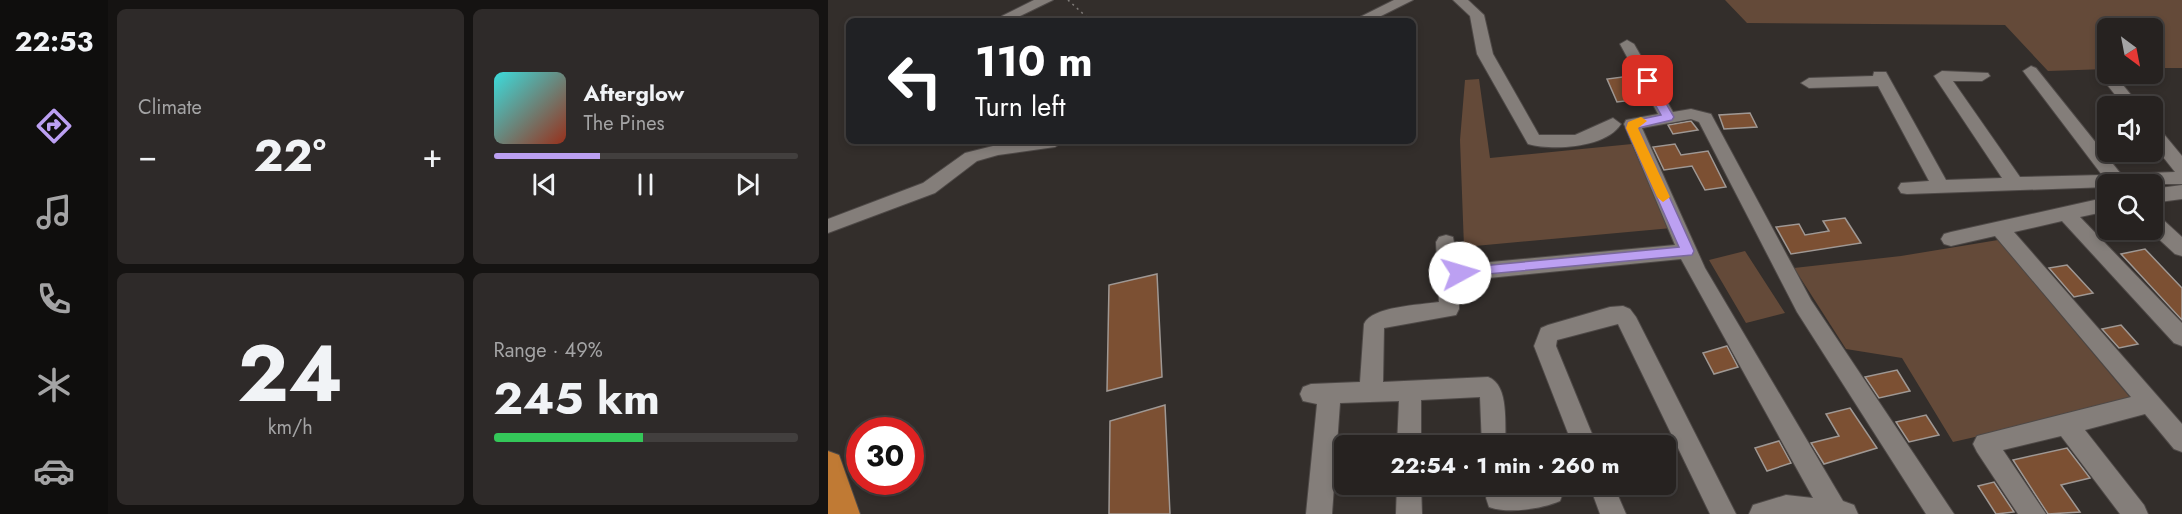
<!DOCTYPE html>
<html lang="en">
<head>
<meta charset="utf-8">
<style>
  :root { --surface:#262220; --page:#2e2a29; --text:#f1f3f6; --muted:#a4a4a5; --line:#423f3e; --accent:#bca0f2 }
  body { margin:0; font-family:Jost,sans-serif; background:var(--page); color:var(--text); height:100vh; display:flex; flex-direction:column; font-size:22px; white-space:nowrap }
  * { box-sizing:border-box; margin:0 }
  p { font-size:20px; color:var(--muted) }
  .icon { flex:none; width:33px; height:33px; fill:none; stroke:currentColor; stroke-width:2; stroke-linecap:round; stroke-linejoin:round }
  .map { position:relative; flex:1; overflow:hidden }
  .side { display:flex; flex-direction:column; gap:9px; padding:9px; background:#151312; width:720px }
  .side>* { flex:none }
  .hud { position:absolute; left:18px; top:18px; width:570px; height:126px; border-radius:9px; box-shadow:0 3px 9px #0003,0 0 0 2px var(--line); background:#202124; color:#fff; overflow:hidden }
  .needle { width:39px; rotate:148deg }
  .fabs { position:absolute; left:1269px; top:18px; display:grid; gap:12px }
  .fabs a { display:grid; place-items:center; width:66px; height:66px; border-radius:9px; background:var(--surface); box-shadow:0 3px 9px #0003,0 0 0 2px var(--line); font-size:30px }
  .speed { position:absolute; left:18px; top:417px; display:flex; gap:12px; font-size:30px; font-weight:700; text-align:center }
  .speed>* { display:grid; place-content:center; width:78px; height:78px; border-radius:50%; background:var(--surface); box-shadow:0 3px 9px #0003,0 0 0 2px var(--line); line-height:1 }
  .speed .limit { border:9px solid #d22; background:#fff; color:#111 }
  .pin { position:absolute; display:grid; place-items:center; width:51px; height:51px; color:#fff; margin:-26px; border-radius:12px; box-shadow:0 3px 9px #0006 }
  .me { position:absolute; width:66px; margin:-33px; rotate:84deg; stroke-linejoin:round; filter:drop-shadow(0 0 4px #0008) }
  .turn { display:flex; align-items:center; gap:21px; height:126px; padding:0 30px; font-size:27px }
  .turn .icon { width:78px; height:78px; stroke-width:2.5 }
  .turn b { display:block; font-size:42px; line-height:51px }
  .big { font-size:45px; font-weight:700; line-height:1.1 }
  .side .tile { flex:1; display:flex; flex-direction:column; justify-content:center; gap:9px; min-width:0; padding:0 21px; border-radius:9px; background:var(--page) }
  .side .dial { align-items:center; gap:0 }
  .dial b { font-size:78px; line-height:1 }
  .song { display:flex; align-items:center; gap:18px }
  .cover { width:72px; height:72px; border-radius:9px; background:linear-gradient(135deg,hsl(180 70% 55%),hsl(10 70% 35%)) }
  .played { height:6px; border-radius:3px; background:linear-gradient(90deg,var(--accent) 35%,var(--line) 35%) }
  .keys { display:flex; justify-content:space-around; direction:ltr }
  .heat { display:flex; justify-content:space-between; align-items:center; font-size:33px; direction:ltr }
  .charge { height:9px; border-radius:4px; background:linear-gradient(90deg,#34c759 49%,var(--line) 0) }
  .side .tiles { flex:1; display:grid; gap:9px; grid-template-columns:repeat(2,1fr) }
  .trip { position:absolute; left:506px; top:435px; width:342px; height:60px; border-radius:9px; background:var(--surface); box-shadow:0 3px 9px #0003,0 0 0 2px var(--line); font-weight:700; line-height:60px; text-align:center }
  main { display:flex; flex:1; min-height:0 }
  .menu { display:flex; flex-direction:column; width:108px; justify-content:space-around; align-items:center; background:#0f0e0d; color:var(--muted) }
  .menu .icon { width:42px; height:42px }
  .menu .active { color:var(--accent) }
  .menu b { font-size:27px; color:var(--text) }
  .map>svg:first-child { display:block }
  .green { fill:#644a39 }
  .building { fill:#7c5033; stroke:#9f9894; stroke-width:1.5 }
  .lines { fill:none; stroke-linecap:round; stroke-linejoin:round }
  .minor-casing { stroke:#4e4947; stroke-width:2 }
  .major-casing { stroke:#4e4947; stroke-width:2 }
  .path { stroke:#7f7b78; stroke-width:1.5; stroke-dasharray:2 4; stroke-linecap:butt }
  .minor { fill:#847e7a; fill-rule:evenodd }
  .major { fill:#c07a34; fill-rule:evenodd }
  .route { fill:#bca0f2; stroke:#7a689d; stroke-width:1.5 }
  .slow { fill:#f59e0b }
</style>
</head>
<body>
<main>
<nav class="menu">
<b>22:53</b>
<svg class="icon active" aria-label="directions" viewBox="0 0 24 24"><path d="M12 3l9 9-9 9-9-9zM9 14v-3h6M13 9l2 2-2 2"/></svg>
<svg class="icon" aria-label="music" viewBox="0 0 24 24"><path d="M9 18V5l10-2v13"/><circle cx="6" cy="18" r="3"/><circle cx="16" cy="16" r="3"/></svg>
<svg class="icon" aria-label="phone" viewBox="0 0 24 24"><path d="M5 4h4l2 5-3 2q2 4 5 5l2-3 5 2v4C11 20 4 13 5 4z"/></svg>
<svg class="icon" aria-label="climate" viewBox="0 0 24 24"><path d="M12 3v18M4 7l16 10M4 17L20 7"/></svg>
<svg class="icon" aria-label="car" viewBox="0 0 24 24"><path d="M5 17H2v-5l4-1 3-4h7l3 4 3 1v5h-3M9 17h6M6 11h13"/><circle cx="7" cy="17" r="2"/><circle cx="17" cy="17" r="2"/></svg>
</nav>
<section class="side">
<div class="tiles">
<div class="tile"><p>Climate</p>
<div class="heat"><a>−</a><b class="big">22°</b><a>+</a></div>
</div>
<div class="tile">
<div class="song"><i class="cover"></i><div><b>Afterglow</b><p>The Pines</p></div></div>
<div class="played"></div>
<div class="keys"><svg class="icon" aria-label="previous" viewBox="0 0 24 24"><path d="M18 5L8 12l10 7zM5 5v14"/></svg><svg class="icon" aria-label="pause" viewBox="0 0 24 24"><path d="M8 5v14M16 5v14"/></svg><svg class="icon" aria-label="next" viewBox="0 0 24 24"><path d="M6 5l10 7-10 7zM19 5v14"/></svg></div>
</div>
<div class="tile dial"><b>24</b><p>km/h</p></div>
<div class="tile"><p>Range · 49%</p><b class="big">245 km</b><div class="charge"></div></div>
</div>
</section>
<div class="map">
<svg width="1354" height="514" viewBox="0 0 1354 514">
  <rect width="100%" height="100%" fill="#332e2b"/>
  <path class="green" d="M897,0H1354V68H1325L1324,28H1280L1279,69L1220,71L1177,25L919,23Z
    M651,79L662,158L804,144L844,228L636,247L632,140L637,80Z
    M1170,240L1305,401L1125,442L1074,358L1018,349L966,268L1073,256Z
    M917,251L957,313L918,323L881,260Z"/>
  <path class="building" d="M802,76L813,99L789,102L779,79Z
    M922,113L929,127L896,129L891,115Z
    M863,121L870,130L845,134L840,125Z
    M847,144L853,155L880,151L898,187L877,190L864,166L836,170L825,147Z
    M1017,218L1033,243L963,254L948,227L971,224L977,235L1001,231L995,221Z
    M1317,249L1354,288V320L1293,254Z
    M1239,265L1265,293L1246,297L1221,268Z
    M329,274L334,377L279,391L281,285Z
    M1293,325L1310,344L1291,348L1274,329Z
    M899,346L910,367L886,374L875,353Z
    M1069,370L1082,391L1051,398L1037,377Z
    M337,405L342,514H281L282,421Z
    M1022,408L1049,448L996,464L983,443L1011,436L998,414Z
    M1098,415L1111,435L1081,442L1068,422Z
    M951,441L963,463L939,471L927,448Z
    M1239,448L1262,478L1233,485L1252,512L1220,514L1185,460Z
    M1166,482L1186,512L1168,514L1150,486Z"/>
  <g class="lines">
    <defs>
      <path id="minor" d="M206,0H225L186,19H176L174,16Z
        M566,0H585L543,21H524Z
        M625,0H640L656,15L665,54L711,135H747L785,118L793,124C778,148 725,151 700,144L649,54L642,16Z
        M799,40L806,44L845,112L863,109L883,114L983,300L1126,514H1098L969,312L871,122L863,119L814,128L877,268L1015,501L1026,505L1030,514H921L925,505L958,495L985,498L853,259L631,281V309L628,315L556,328L555,382L660,377C682,385 676,425 678,446H654L652,397L593,400V446H569L571,401L512,403L504,514H478L489,404L475,401L472,394L475,387L483,384L532,382L536,324C544,306 592,305 611,302L608,242L611,237L618,235L625,237L630,265L847,245L796,124L798,120L830,114L792,44Z
        M1203,66L1208,68L1293,174L1347,172L1324,143V126L1330,127L1354,156V184H1280V187L1079,194L1073,193L1070,188L1073,183L1101,181L1050,86L981,88L973,83L981,78L1045,76L1046,72H1058L1118,180L1174,178L1106,76L1114,71L1160,73L1162,76L1154,81H1125L1192,177L1274,175L1195,71Z
        M1280,68V74H1286L1312,106H1296L1269,72L1272,69Z
        M185,141H236L227,147L170,155L149,161L107,193L0,233V219L95,183L137,153Z
        M1354,185V199L1324,203V189Z
        M1280,197V211L1252,217L1354,323V346L1346,343L1234,221L1186,232L1354,424V452L1346,449L1317,414L1257,430L1316,505L1320,514H1292L1233,436L1175,450L1218,514H1190L1149,452L1145,444L1149,436L1303,397L1167,236L1123,246L1116,244L1113,239L1116,234L1123,232Z
        M1324,214L1331,216L1354,237V256L1347,254L1321,230H1324Z
        M795,306L802,309L808,317L908,514H882L790,324L729,340L728,346L769,446H745L706,346L713,328L720,325L782,307Z
        M569,484H593L594,514H568Z
        M761,484H785L798,514H772Z
        M732,485L735,493L732,501C714,509 679,514 661,507L658,498L661,489L670,486Z"/>
      <path id="major" d="M0,451L11,455L32,514H0Z"/>
    </defs>
    <use href="#minor" class="minor-casing"/>
    <use href="#major" class="major-casing"/>
    <path class="path" d="M240,0L263,21"/>
    <use href="#minor" class="minor"/>
    <use href="#major" class="major"/>
  </g>
  <path class="route" d="M820,77L825,81L846,117L844,120L810,128L866,251L864,255L627,277L625,273L632,268L851,247L798,128L800,122L833,115L814,81Z"/>
  <path class="slow" d="M813,117L819,121L810,128L842,197L835,202L829,197L798,128L800,122Z"/>
</svg>
<div class="fabs">
<a><svg class="needle" viewBox="-14 -14 28 28"><path d="M0-13l5 13h-10z" fill="#e53935"/><path d="M0 13l5-13h-10z" fill="#a4a4a5"/></svg></a>
<a><svg class="icon" aria-label="sound" viewBox="0 0 24 24"><path d="M4 9h4l5-4v14l-5-4H4zM17 9q2 3 0 6"/></svg></a>
<a><svg class="icon" aria-label="search" viewBox="0 0 24 24"><circle cx="10" cy="10" r="6"/><path d="M15 15l6 6"/></svg></a>
</div>
<div class="speed"><div class="limit">30</div></div>
<div class="pin" style="left:820px;top:81px;background:#d93025"><svg class="icon" aria-label="arrive" viewBox="0 0 24 24"><path d="M6 21V4h12l-3 4 3 4H6"/></svg></div>
<svg class="me" style="left:632px;top:273px" viewBox="-20 -20 40 40"><circle r="19" fill="#fff"/><path d="M0-13L10 11 0 6-10 11z" fill="#bca0f2"/></svg>
<div class="trip">22:54 · 1 min · 260 m</div>
<div class="hud">
<div class="turn"><svg class="icon" aria-label="left" viewBox="0 0 24 24"><path d="M17 20v-9H6M10 6l-5 5 5 5"/></svg><div><b>110 m</b>Turn left</div></div>
</div>
</div>
</main>
</body>
</html>
